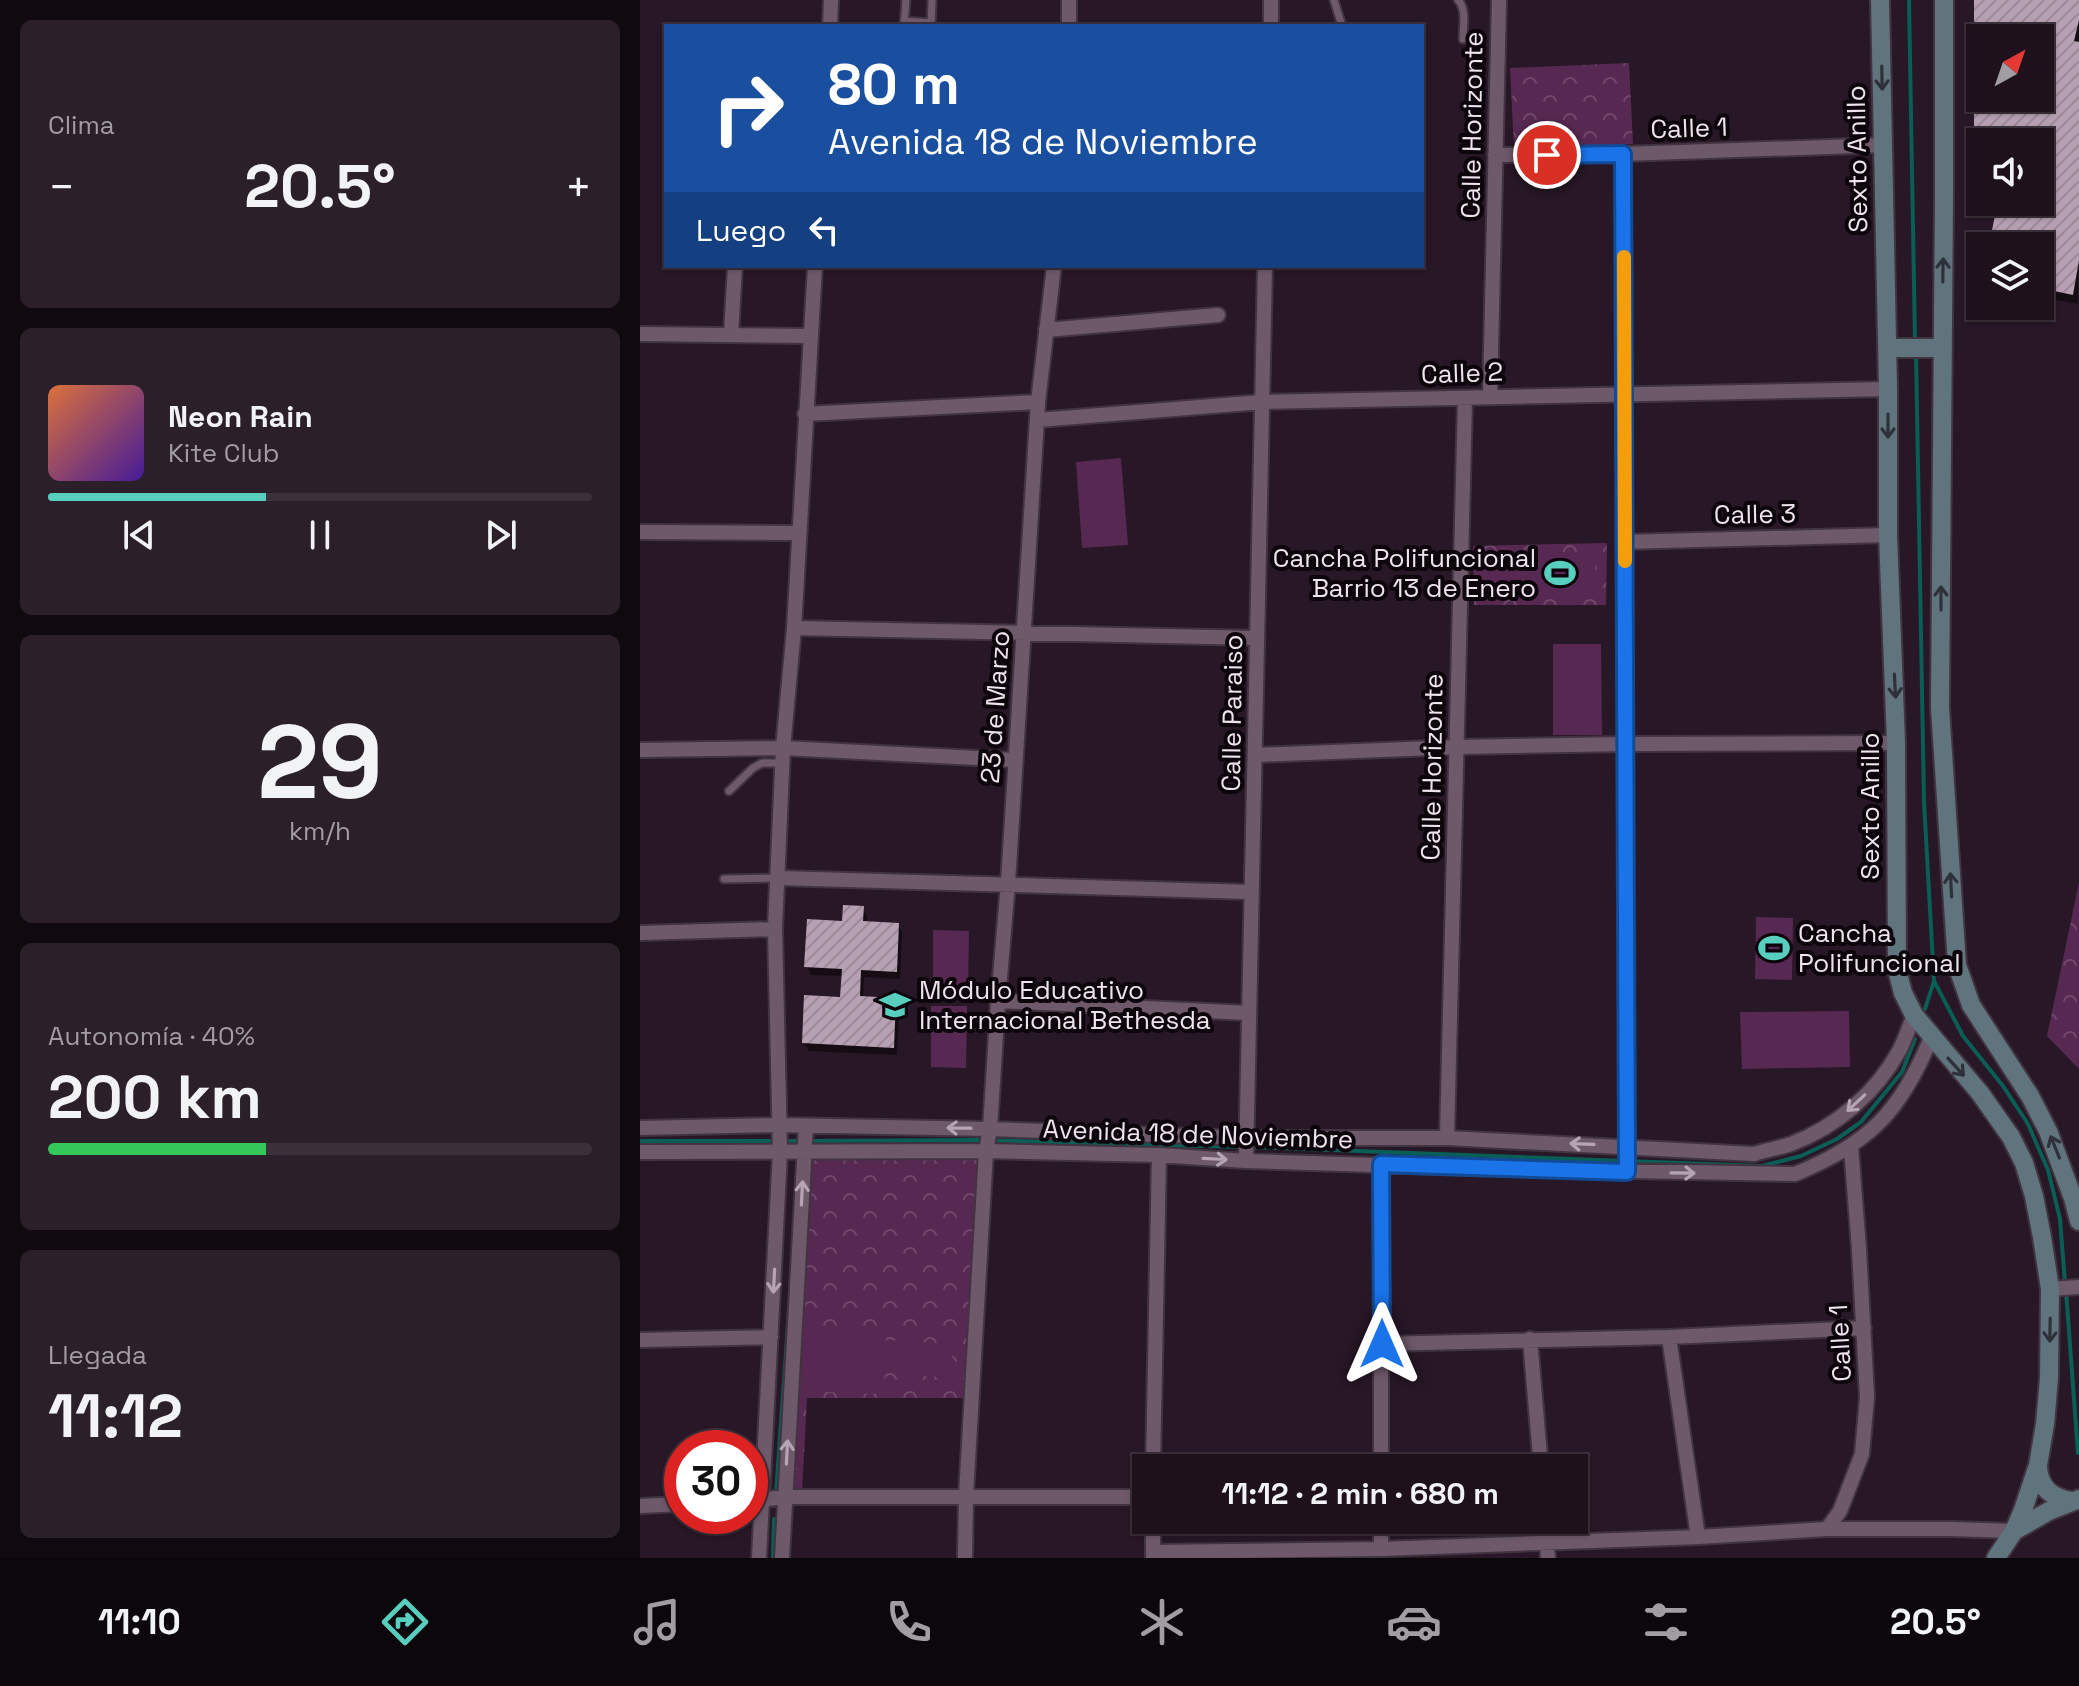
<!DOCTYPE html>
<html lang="es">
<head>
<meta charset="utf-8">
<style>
  :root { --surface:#1e111c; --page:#2b1f29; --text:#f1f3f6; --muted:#a19da3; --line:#3c313b; --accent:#58cebf }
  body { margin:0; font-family:"Space Grotesk",sans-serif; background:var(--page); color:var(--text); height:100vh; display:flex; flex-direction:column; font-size:30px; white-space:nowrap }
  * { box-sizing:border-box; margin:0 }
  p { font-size:26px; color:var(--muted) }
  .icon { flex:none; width:44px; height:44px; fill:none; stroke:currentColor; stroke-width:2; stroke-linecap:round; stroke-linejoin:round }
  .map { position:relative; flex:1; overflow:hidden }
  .side { display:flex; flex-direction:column; gap:20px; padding:20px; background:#10090f; width:640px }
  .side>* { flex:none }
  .guide { position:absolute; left:24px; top:24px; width:760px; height:244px; border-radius:0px; box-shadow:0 2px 6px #0004,0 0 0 2px var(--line); background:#1a4fa0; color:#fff; overflow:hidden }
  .needle { width:52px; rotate:40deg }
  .tools { position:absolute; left:1326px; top:24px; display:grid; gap:16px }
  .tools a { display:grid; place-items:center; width:88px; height:88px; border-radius:0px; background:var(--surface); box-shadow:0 2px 6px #0004,0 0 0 2px var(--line); font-size:40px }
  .speed { position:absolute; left:24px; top:1430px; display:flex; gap:16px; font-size:40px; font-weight:700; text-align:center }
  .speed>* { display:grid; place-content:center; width:104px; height:104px; border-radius:50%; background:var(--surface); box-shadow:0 2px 6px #0004,0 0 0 2px var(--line); line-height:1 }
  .speed .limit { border:12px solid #d22; background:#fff; color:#111 }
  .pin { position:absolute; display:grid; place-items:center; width:68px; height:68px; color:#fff; margin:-34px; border:4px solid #fff; border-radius:50%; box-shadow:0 2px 8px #0007 }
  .me { position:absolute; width:88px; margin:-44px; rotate:0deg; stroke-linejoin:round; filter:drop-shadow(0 0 6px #0008) }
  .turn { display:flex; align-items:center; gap:28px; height:168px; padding:0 32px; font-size:36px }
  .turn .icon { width:104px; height:104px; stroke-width:2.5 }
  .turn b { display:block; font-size:56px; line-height:68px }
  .then { display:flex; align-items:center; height:76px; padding:0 32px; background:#0003; gap:16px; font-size:30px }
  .big { font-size:60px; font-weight:700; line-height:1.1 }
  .side .tile { flex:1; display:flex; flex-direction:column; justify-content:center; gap:12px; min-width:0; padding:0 28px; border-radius:12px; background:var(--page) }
  .side .dial { align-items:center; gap:0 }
  .dial b { font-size:104px; line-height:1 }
  .song { display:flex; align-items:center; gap:24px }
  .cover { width:96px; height:96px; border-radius:12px; background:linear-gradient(135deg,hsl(20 70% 55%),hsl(260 70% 35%)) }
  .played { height:8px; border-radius:4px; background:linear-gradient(90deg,var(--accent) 40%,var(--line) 40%) }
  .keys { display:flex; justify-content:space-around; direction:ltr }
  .heat { display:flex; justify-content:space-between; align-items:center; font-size:44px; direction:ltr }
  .charge { height:12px; border-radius:6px; background:linear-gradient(90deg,#34c759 40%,var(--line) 0) }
  .trip { position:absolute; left:492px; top:1454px; width:456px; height:80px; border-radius:0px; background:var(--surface); box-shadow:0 2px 6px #0004,0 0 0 2px var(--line); font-weight:700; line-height:80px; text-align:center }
  .dock { display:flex; height:128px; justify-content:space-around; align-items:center; background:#0c070b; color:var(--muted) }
  .dock .icon { width:56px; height:56px }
  .dock .active { color:var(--accent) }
  .dock b { font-size:36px; color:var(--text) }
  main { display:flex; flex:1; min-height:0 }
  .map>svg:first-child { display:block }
  .forest { fill:url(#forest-crowns) }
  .pitch { fill:#572952 }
  .shadow { fill:#0007; fill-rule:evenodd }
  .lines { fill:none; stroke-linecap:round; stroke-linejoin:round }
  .stream { stroke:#095e56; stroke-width:4 }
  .building { fill:url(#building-hatch) }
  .lane-casing { stroke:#413440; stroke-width:11 }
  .street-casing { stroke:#413440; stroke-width:18 }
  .secondary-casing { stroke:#413440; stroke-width:22 }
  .lane { stroke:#6e596b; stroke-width:7 }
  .street { stroke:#6e596b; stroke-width:14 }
  .secondary { stroke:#60747d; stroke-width:18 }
  .oneway { stroke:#2e3139 }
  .oneway2 { stroke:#b5a5b2 }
  .route-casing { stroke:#114b97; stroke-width:20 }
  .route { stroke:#1a73e8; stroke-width:14 }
  .slow { stroke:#f59e0b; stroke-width:14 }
  .labels { text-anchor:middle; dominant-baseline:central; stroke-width:8; stroke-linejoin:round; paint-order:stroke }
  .street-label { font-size:26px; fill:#efe3ed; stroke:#0c050b }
  .poi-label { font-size:26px; fill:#efe3ed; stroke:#0c050b; text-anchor:start }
</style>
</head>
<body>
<main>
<section class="side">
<div class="tile"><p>Clima</p>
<div class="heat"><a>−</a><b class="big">20.5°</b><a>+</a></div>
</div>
<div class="tile">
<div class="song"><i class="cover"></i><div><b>Neon Rain</b><p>Kite Club</p></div></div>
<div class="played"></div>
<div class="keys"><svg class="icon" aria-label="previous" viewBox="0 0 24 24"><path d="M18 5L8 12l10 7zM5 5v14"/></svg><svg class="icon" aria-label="pause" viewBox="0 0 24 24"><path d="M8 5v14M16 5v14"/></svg><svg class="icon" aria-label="next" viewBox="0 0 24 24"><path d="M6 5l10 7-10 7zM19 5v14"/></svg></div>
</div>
<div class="tile dial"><b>29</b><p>km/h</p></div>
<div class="tile"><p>Autonomía · 40%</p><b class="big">200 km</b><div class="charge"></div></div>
<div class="tile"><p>Llegada</p><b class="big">11:12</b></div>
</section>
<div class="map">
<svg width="1439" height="1558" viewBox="0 0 1439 1558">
  <defs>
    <pattern id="forest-crowns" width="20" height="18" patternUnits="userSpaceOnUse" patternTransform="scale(2)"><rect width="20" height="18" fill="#572952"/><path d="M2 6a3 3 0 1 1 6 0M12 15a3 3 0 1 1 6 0" fill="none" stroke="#6f486b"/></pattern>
    <pattern id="building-hatch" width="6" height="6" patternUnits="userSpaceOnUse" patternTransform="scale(2)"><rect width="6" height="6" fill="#b7a0b3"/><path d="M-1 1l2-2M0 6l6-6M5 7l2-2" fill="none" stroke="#9b8998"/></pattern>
  </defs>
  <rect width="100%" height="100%" fill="#281726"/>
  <path class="forest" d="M989,63L993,144L874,149L870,68Z
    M967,543L966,605H834L833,546Z
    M1439,882V1069L1407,1036Z
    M339,1146L331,1398H167L162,1492H146L164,1159Z"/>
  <path class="pitch" d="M481,458L488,545L442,548L436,462Z
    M886,554H955V592H886Z
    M913,644H961L962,735H913Z
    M1116,917L1153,918L1152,980L1115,979Z
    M293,930L329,931L328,992H293Z
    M291,1006H327L326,1068L291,1067Z
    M1209,1011L1210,1067L1102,1069L1100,1012Z
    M156,1328L246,1330L244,1394L154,1391Z
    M250,1340L313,1344L311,1378L248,1373Z"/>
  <path class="shadow" d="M1336,0H1439L1438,304L1400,297V246H1351L1360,202H1400V142H1340V188L1336,182ZM1340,38H1400V98H1340Z
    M222,908L227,916V923L258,925L262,932L260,979L224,977L223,999L255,1000L259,1008L257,1055L169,1051L164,1043L202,999L203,976L171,975L167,967L204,923Z"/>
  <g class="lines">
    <path class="stream" d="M1269,0L1275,341
      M1276,354L1284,802L1294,981L1323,1036L1363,1086L1388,1124L1408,1170L1420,1219L1425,1283
      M1285,1009L1294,981
      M0,1141H162
      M170,1141L336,1140L602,1147
      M610,1147L1122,1166L1161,1156L1197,1139L1221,1122L1262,1072L1275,1039
      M1426,1291L1438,1453
      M136,1494L150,1295
      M133,1558L134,1519"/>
  </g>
  <path class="building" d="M1334,0H1439V20L1434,41L1439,42V260L1433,295L1400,288V246H1349L1357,205L1400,214V142H1334V98H1400V38H1334Z
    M203,905L224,906L223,921L259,923L257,972L221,970L220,996L256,998L254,1048L162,1043L164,995L200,997L202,969L164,967L167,919L202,921Z"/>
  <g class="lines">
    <defs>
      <path id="lane" d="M694,0L702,26
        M818,0C827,9 823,27 823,39
        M264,21L291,23
        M264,26L266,0
        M291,26L292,0
        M89,791L113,768L122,763H143
        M84,879L138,878"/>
      <path id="street" d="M190,26L191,0
        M429,26V0
        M631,26V0
        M983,154L987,1172
        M855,155L983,154L1243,145
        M406,330L578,315
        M0,334L170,336
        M91,335L95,266
        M850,396L859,0
        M165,414L398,402
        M398,420L622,402L1248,389
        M0,532L158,533
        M984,542L1248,535
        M154,628L617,638
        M0,750L143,748L375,760
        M615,755L817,747L986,744L1256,743
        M139,878L611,892
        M0,933L135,929
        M358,1001L609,1013
        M0,1128L138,1125L350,1129L606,1138H807L1114,1154C1126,1150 1139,1148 1151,1144C1196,1127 1236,1093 1259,1051C1265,1040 1269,1027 1274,1015
        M807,1138L825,398
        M0,1152L346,1151L519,1155L606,1161L830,1168L1155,1174C1229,1144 1261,1111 1291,1038
        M606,1161L625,266
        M1410,1289L1439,1287
        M1029,1337L1058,1537
        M890,1339L901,1468
        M0,1340L131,1337
        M742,1344L1029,1337L1224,1328
        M513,1468L519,1155
        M741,1468V1164
        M110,1501L145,1497H506
        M0,1506L42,1504
        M513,1520V1558
        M905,1520L908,1558
        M1187,1529L1200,1511L1222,1454L1227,1397L1219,1249L1211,1147
        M741,1549V1520
        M513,1552L741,1549L1058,1537L1187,1529H1311L1374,1531
        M119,1558L140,1152L135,929L143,748L154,628L175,266
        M142,1558L166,1126
        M325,1558L326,1495L346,1151L350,1129L358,1001L368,883L398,402L414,266"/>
      <path id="secondary" d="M1240,0L1248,389V535L1256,743L1257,970L1263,993L1274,1015L1340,1093L1371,1137L1384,1163L1394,1196L1402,1237L1410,1289L1409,1378L1405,1424L1398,1465L1383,1510L1374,1531L1356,1558
        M1304,0V193L1300,708L1317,965L1331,1005L1390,1096L1408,1131L1433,1198L1439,1221
        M1247,348H1302
        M1398,1467C1399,1488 1412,1498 1431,1501
        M1374,1531L1409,1511L1439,1499"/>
    </defs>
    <use href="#lane" class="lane-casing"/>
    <use href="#street" class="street-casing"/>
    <use href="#secondary" class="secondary-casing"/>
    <use href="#lane" class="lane"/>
    <use href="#street" class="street"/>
    <use href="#secondary" class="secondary"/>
  </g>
  <defs><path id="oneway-shaft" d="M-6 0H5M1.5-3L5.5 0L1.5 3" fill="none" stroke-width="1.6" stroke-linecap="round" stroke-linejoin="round" transform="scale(2)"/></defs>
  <g class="oneway">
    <use href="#oneway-shaft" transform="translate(1242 78) rotate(89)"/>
    <use href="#oneway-shaft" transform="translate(1303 270) rotate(-89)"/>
    <use href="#oneway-shaft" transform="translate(1248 426) rotate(90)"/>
    <use href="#oneway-shaft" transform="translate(1301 598) rotate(-90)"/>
    <use href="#oneway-shaft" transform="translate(1255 686) rotate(87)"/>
    <use href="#oneway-shaft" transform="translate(1311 885) rotate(-93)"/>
    <use href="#oneway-shaft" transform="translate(1316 1067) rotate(48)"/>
    <use href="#oneway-shaft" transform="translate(1415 1147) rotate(-112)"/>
    <use href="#oneway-shaft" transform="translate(1410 1330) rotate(91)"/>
  </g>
  <g class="oneway2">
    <use href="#oneway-shaft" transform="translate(1216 1103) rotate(137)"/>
    <use href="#oneway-shaft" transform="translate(319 1128) rotate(-179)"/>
    <use href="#oneway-shaft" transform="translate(942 1144) rotate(-178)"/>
    <use href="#oneway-shaft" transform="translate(575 1159) rotate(3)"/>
    <use href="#oneway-shaft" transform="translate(1043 1173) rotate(1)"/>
    <use href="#oneway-shaft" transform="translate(162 1193) rotate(-87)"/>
    <use href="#oneway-shaft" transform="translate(134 1281) rotate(93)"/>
    <use href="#oneway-shaft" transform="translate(147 1452) rotate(-87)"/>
  </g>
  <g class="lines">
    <defs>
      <path id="route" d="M742,1344L741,1164L987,1172L983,154L907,155"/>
    </defs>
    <use href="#route" class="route-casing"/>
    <use href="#route" class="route"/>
    <path class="slow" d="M984,257L985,561"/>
  </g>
  <defs>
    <symbol id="stadium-bare" viewBox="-9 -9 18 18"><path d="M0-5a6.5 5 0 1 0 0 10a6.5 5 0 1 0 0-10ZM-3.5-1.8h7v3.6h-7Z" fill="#58cebf" stroke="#0c050b" stroke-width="2.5" paint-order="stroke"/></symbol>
    <symbol id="school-bare" viewBox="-9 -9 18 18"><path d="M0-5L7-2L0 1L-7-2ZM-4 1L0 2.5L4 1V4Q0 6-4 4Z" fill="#58cebf" stroke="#0c050b" stroke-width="2.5" paint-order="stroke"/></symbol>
  </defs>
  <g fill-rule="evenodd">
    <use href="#stadium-bare" x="898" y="551" width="44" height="44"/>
    <use href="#stadium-bare" x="1112" y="926" width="44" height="44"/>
    <use href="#school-bare" x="233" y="983" width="44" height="44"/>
  </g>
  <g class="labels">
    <g class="street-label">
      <text transform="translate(832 125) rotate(-89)">Calle Horizonte</text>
      <text transform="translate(1049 128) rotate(-2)">Calle 1</text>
      <text transform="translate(1217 159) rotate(-91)">Sexto Anillo</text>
      <text transform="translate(822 373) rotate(-2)">Calle 2</text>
      <text transform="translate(1115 514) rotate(-1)">Calle 3</text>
      <text transform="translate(355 707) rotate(-86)">23 de Marzo</text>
      <text transform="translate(592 713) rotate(-89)">Calle Paraiso</text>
      <text transform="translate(792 767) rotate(-89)">Calle Horizonte</text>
      <text transform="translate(1230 806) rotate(-90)">Sexto Anillo</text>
      <text transform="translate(558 1134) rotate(2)">Avenida 18 de Noviembre</text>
      <text transform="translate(1200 1343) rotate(-93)">Calle 1</text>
    </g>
    <g class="poi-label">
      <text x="896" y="558" text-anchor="end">Cancha Polifuncional<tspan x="896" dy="30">Barrio 13 de Enero</tspan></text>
      <text x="1158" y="933">Cancha<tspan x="1158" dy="30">Polifuncional</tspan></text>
      <text x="279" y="990">Módulo Educativo<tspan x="279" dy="30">Internacional Bethesda</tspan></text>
    </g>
  </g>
</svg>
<div class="tools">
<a><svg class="needle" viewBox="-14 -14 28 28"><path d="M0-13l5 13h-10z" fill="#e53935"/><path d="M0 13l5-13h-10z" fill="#a19da3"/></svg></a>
<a><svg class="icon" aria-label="sound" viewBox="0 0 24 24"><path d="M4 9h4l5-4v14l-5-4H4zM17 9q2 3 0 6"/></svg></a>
<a><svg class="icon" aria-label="layers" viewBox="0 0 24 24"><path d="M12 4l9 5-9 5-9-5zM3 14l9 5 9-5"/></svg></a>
</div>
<div class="speed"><div class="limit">30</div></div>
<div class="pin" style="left:907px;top:155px;background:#d93025"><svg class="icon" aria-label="arrive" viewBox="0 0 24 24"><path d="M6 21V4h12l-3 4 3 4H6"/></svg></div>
<svg class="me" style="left:742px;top:1344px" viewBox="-20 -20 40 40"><path d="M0-17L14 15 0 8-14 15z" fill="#1a73e8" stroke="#fff" stroke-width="4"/></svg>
<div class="trip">11:12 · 2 min · 680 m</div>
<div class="guide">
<div class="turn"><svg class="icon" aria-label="right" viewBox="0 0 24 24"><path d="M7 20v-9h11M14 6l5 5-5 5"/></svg><div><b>80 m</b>Avenida 18 de Noviembre</div></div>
<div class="then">Luego<svg class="icon" aria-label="left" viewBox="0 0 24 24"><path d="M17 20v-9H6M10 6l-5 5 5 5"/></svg></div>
</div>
</div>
</main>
<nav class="dock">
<b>11:10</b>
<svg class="icon active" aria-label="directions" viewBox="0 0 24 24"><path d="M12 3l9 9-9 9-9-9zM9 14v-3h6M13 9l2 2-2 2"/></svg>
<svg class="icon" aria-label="music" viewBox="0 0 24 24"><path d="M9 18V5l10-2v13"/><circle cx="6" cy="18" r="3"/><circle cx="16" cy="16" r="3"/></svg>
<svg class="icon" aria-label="phone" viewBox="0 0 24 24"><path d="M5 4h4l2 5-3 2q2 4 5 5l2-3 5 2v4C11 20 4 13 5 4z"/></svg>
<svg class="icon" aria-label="climate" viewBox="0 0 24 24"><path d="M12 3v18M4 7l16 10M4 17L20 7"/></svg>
<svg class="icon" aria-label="car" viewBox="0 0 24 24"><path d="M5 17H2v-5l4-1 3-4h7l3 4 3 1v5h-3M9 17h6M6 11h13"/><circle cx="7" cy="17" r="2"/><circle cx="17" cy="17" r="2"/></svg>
<svg class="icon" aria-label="filters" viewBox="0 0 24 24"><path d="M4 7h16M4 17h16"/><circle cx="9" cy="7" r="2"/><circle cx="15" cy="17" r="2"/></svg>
<b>20.5°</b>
</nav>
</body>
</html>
